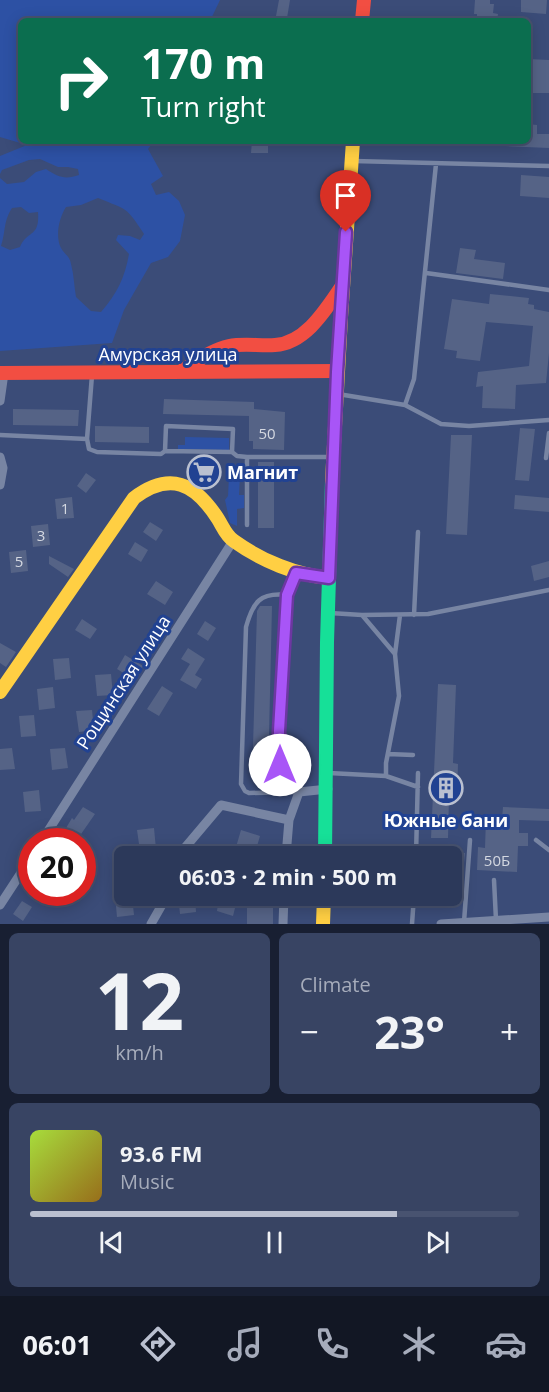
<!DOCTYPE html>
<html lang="en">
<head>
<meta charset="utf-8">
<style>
  :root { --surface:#2c395a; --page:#384463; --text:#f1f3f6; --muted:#a6acbb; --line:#485370; --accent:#bac0d0 }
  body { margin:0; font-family:"Open Sans",sans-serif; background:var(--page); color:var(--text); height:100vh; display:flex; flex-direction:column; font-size:22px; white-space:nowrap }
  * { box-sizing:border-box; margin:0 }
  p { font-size:20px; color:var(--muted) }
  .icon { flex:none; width:33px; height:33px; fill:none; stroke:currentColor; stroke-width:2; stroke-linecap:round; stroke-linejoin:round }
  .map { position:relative; height:924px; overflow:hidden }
  .drawer { display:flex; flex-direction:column; gap:9px; padding:9px; background:#181f32; flex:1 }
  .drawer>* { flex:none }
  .guide { position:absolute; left:18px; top:18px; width:513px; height:126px; border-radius:9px; box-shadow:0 3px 15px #0003,0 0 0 2px var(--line); background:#0b6e4f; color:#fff; overflow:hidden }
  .speed { position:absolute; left:18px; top:828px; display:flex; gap:12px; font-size:30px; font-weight:700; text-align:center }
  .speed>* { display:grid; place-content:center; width:78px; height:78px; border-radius:50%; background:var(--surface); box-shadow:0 3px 15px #0003,0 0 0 2px var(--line); line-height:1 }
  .speed .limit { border:9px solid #d22; background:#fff; color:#111 }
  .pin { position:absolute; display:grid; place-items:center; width:51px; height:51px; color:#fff; margin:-62px -26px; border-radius:50% 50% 50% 0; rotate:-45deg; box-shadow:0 0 6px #0007 }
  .pin .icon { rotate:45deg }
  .me { position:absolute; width:66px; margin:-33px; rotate:0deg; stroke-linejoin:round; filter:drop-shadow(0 0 4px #0008) }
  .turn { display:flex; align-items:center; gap:21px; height:126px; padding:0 24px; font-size:27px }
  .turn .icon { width:78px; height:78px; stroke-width:2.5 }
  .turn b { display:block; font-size:42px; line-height:51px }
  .big { font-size:45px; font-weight:700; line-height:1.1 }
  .drawer .tile { flex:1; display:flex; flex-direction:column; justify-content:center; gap:9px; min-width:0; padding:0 21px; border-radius:9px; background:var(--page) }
  .drawer .dial { align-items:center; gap:0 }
  .dial b { font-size:78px; line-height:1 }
  .song { display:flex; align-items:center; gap:18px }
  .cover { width:72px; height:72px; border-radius:9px; background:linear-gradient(135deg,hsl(80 70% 55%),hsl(40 70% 35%)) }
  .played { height:6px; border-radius:3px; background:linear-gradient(90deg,var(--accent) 75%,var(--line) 75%) }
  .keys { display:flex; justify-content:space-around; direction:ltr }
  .heat { display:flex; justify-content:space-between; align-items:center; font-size:33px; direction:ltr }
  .drawer .tiles { flex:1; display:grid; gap:9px; grid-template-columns:1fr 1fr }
  .tile:last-child { grid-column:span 2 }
  .trip { position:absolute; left:114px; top:846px; width:348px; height:60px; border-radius:9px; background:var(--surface); box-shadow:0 3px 15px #0003,0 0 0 2px var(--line); font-weight:700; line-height:60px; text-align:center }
  .menu { display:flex; height:96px; justify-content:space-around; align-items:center; background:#121724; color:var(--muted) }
  .menu .icon { width:42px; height:42px }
  .menu .current { color:var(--accent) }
  .menu b { font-size:27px; color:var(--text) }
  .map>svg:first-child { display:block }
  .green { fill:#2d51a4; fill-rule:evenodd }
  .building { fill:#556386 }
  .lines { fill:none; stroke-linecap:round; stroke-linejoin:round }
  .lane { stroke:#7885a3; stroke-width:4.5 }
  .street { stroke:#7885a3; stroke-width:9 }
  .fast { stroke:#16e098; stroke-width:14 }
  .slow { stroke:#ffcf43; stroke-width:14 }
  .jam { stroke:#f24e42; stroke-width:14 }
  .route-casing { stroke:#6d37a1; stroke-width:15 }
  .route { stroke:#a855f7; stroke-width:10 }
  .labels { text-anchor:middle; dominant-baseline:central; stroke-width:6; stroke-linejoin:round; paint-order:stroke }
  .number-label { font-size:15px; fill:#d4d8e1 }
  .street-label { font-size:18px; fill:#fff; stroke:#214292 }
  .poi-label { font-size:18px; font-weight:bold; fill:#fff; stroke:#214292; text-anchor:start }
</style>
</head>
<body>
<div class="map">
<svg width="549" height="924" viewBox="0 0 549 924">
  <rect width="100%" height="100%" fill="#3b4c78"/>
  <path class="green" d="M0,0H220L210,21H21V141H154L148,149L163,176L151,184L156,195L169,192L179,201L185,215L180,241L168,257L151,263L124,310L112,343L0,351V178L7,184L24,182L36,172L46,169C58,177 65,180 79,175L78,169L68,167H58L40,159L29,160L2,170L0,174V156L27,145L0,137ZM98,198C127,210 126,206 144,234L140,240L130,236L118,235L116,240L129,254C125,277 117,294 101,312L91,311L76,297C74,286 74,275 71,264C70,256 64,254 61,248C55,236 59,218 66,207L81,205ZM21,207L29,213L38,212C40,238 27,230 20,247L10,250L1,246C6,231 3,222 12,208Z
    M185,437L229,438V450L178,449V445H185Z
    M229,476H240L239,495H244V508L237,509V526L230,523L225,500L228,496Z"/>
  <path class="building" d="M279,0H290L287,18L276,16Z
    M475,0H490V4H494L493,13L498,14L497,21H477V14H474Z
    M521,0H547L546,14L521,12Z
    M528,59L549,60V93H528Z
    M528,124L537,125V134H549V148L505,146V141H528Z
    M252,141L268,142V153H251Z
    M521,175L549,177V198L520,196Z
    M460,248L476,250L474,259L505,263L503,279L456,273Z
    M490,294L529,298L528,304L534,305V309L549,312V353L546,383L516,385L515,409L482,408L483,386L476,387L478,372L529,366L533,326L486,322L480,361L456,358L457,351L444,349L452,299L489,304Z
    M164,399L254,402V409L285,412L284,450L253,449V441H249V416L163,414Z
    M13,409L79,410L78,426L13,425Z
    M95,426L149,427V443L95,442Z
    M520,428L535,429L529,481L515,480Z
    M451,435H472L467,535L446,534Z
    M258,462H274V528H258Z
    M191,464L219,465L218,480L190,479Z
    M86,473L96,480L86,493L77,486Z
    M515,495L549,498V512L514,509Z
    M72,497L74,518L57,519L55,499Z
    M150,522L163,530L156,541L143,532Z
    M48,524L50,545L33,547L31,526Z
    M135,542L148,550L141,562L128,554Z
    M26,550L28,571L11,573L9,552Z
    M49,556L74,569L68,577L49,564Z
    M549,561V577L534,581L531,566Z
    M156,581L173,592L165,605L147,594Z
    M260,606H272L268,780H252L257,611Z
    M82,619L97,629L90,639L75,630Z
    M205,621L216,628L208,641L197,634Z
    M0,643L16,652L6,667L0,663Z
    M188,648L205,659L195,675L202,679L196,689L180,680L190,664L181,659Z
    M125,655L143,666L135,680L117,669Z
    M69,658L71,678L55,680L53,659Z
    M111,674L113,695L97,696L95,675Z
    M438,684L456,685L453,763L458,764L457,797H449L448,838H431Z
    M162,686L173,693L159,716L147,709Z
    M53,687L55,708L39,710L37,689Z
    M92,710L94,730L79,732L76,711Z
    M34,715L36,736L21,737L19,716Z
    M12,748L15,769L0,770V749Z
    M65,748L68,768L52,770L50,749Z
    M39,790L41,811L25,812L23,792Z
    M83,807L95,814L79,837L66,828L72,818L74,820Z
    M503,807L549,809V821L519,820V833H528V846H518L517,872L477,870L478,847L485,848L486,818L502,819Z
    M154,828L156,849L140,851L137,830Z
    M241,830L260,836L255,853L236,847Z
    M452,852L465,853L463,873L452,872Z
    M124,895L132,896L134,915L117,917L115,896Z
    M178,896H195L196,912L180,914Z
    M219,896L237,900L233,916L217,911Z
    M247,896H273V924H247Z
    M22,901L32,907L23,921L13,914Z"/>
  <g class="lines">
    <path class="lane" d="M354,161L549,166
      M426,273L549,290
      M92,375L87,439L89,449L97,452L161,454L165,451L166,426L233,429L232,452L237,456L247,457
      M338,394L405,405L441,424L469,426L549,420
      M405,405L414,379L436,164
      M0,435L87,439
      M165,451L232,452
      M546,458L549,433
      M247,525V457H331
      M287,595C260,592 253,602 246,627L241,784L245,791L249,793L298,792
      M330,613L362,615L395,654L399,696L386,763V776
      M362,615L428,614L549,590
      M414,615L418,532
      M395,654L400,615
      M388,754L413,755
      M329,773L386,776L418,787
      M281,793L279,731L287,595L295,576
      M536,840L549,850
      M416,856L418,773
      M494,880L496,920
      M464,922L470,840
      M412,924L414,896"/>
    <path class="street" d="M0,401L4,373
      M0,457L3,468L0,485
      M41,842L233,541
      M181,856L183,850L221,805L289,820L299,792L328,789
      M286,856L289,820
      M0,905L32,856
      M151,924L167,896
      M283,924L284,896
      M441,924L549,917"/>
    <path class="fast" d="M325,856L327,642L332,481"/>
    <path class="slow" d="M332,481L341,317L353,141
      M0,692L134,498C170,471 195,483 218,519C223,527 226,536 234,541C262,561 296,575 329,578
      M323,924L324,896"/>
    <path class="jam" d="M362,21L364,0
      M180,372C196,363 210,350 229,346C244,343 259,346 275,345C306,343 326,309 342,286
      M0,373L337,371"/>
  </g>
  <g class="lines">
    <defs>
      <path id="route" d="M280,765L279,731L287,595L296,573L329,578L337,372L346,232"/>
    </defs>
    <use href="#route" class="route-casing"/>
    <use href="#route" class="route"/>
  </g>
  <defs>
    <symbol id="supermarket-ring" viewBox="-11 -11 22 22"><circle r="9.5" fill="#214292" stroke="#bac0d0" stroke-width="1.5"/><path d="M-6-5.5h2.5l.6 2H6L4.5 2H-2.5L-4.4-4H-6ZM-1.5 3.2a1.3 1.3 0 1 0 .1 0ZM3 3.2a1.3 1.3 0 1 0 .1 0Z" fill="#bac0d0"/></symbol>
    <symbol id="building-ring" viewBox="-11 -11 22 22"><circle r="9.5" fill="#214292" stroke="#bac0d0" stroke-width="1.5"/><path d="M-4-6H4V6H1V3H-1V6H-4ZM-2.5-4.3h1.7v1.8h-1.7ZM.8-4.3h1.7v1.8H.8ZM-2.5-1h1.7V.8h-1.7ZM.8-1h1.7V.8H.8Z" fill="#bac0d0"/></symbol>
  </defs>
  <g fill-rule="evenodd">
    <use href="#supermarket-ring" x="185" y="453" width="38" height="38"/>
    <use href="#building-ring" x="427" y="769" width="38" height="38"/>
  </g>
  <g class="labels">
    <g class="number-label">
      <text x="267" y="433">50</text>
      <text x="65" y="508">1</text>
      <text x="41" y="535">3</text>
      <text x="19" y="561">5</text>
      <text x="497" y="860">50Б</text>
    </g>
    <g class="street-label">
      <text x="168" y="354">Амурская улица</text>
      <text transform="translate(123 682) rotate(-57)">Рощинская улица</text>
    </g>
    <g class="poi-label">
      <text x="227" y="472">Магнит</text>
      <text x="446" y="820" text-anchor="middle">Южные бани</text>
    </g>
  </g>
</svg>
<div class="speed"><div class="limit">20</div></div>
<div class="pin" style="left:346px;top:232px;background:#d93025"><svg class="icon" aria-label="arrive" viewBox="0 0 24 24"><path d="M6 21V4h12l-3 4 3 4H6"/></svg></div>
<svg class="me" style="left:280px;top:765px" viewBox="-20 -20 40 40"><circle r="19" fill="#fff"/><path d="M0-13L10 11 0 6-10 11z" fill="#a855f7"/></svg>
<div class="trip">06:03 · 2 min · 500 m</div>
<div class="guide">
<div class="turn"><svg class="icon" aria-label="right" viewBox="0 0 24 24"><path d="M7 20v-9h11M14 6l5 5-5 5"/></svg><div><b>170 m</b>Turn right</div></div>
</div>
</div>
<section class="drawer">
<div class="tiles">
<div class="tile dial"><b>12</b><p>km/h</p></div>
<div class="tile"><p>Climate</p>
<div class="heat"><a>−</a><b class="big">23°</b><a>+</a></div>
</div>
<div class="tile">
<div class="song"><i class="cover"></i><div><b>93.6 FM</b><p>Music</p></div></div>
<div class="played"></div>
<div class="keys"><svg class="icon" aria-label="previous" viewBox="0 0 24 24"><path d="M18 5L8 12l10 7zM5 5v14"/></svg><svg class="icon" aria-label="pause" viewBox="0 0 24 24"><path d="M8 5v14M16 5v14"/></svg><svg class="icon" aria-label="next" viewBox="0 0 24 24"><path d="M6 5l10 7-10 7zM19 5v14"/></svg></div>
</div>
</div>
</section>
<nav class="menu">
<b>06:01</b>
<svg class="icon current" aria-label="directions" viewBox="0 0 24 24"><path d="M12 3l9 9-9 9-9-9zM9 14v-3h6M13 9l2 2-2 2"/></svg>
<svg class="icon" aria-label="music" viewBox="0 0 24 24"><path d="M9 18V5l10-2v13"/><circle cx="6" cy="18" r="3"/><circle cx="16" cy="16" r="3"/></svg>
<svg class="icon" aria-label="phone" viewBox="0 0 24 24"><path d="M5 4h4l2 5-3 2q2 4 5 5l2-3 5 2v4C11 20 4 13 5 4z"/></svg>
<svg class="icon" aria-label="climate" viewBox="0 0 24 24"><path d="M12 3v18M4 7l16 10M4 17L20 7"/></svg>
<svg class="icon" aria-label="car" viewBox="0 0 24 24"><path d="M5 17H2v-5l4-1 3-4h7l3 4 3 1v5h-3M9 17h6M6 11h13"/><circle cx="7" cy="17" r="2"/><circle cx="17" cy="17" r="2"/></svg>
</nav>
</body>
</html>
